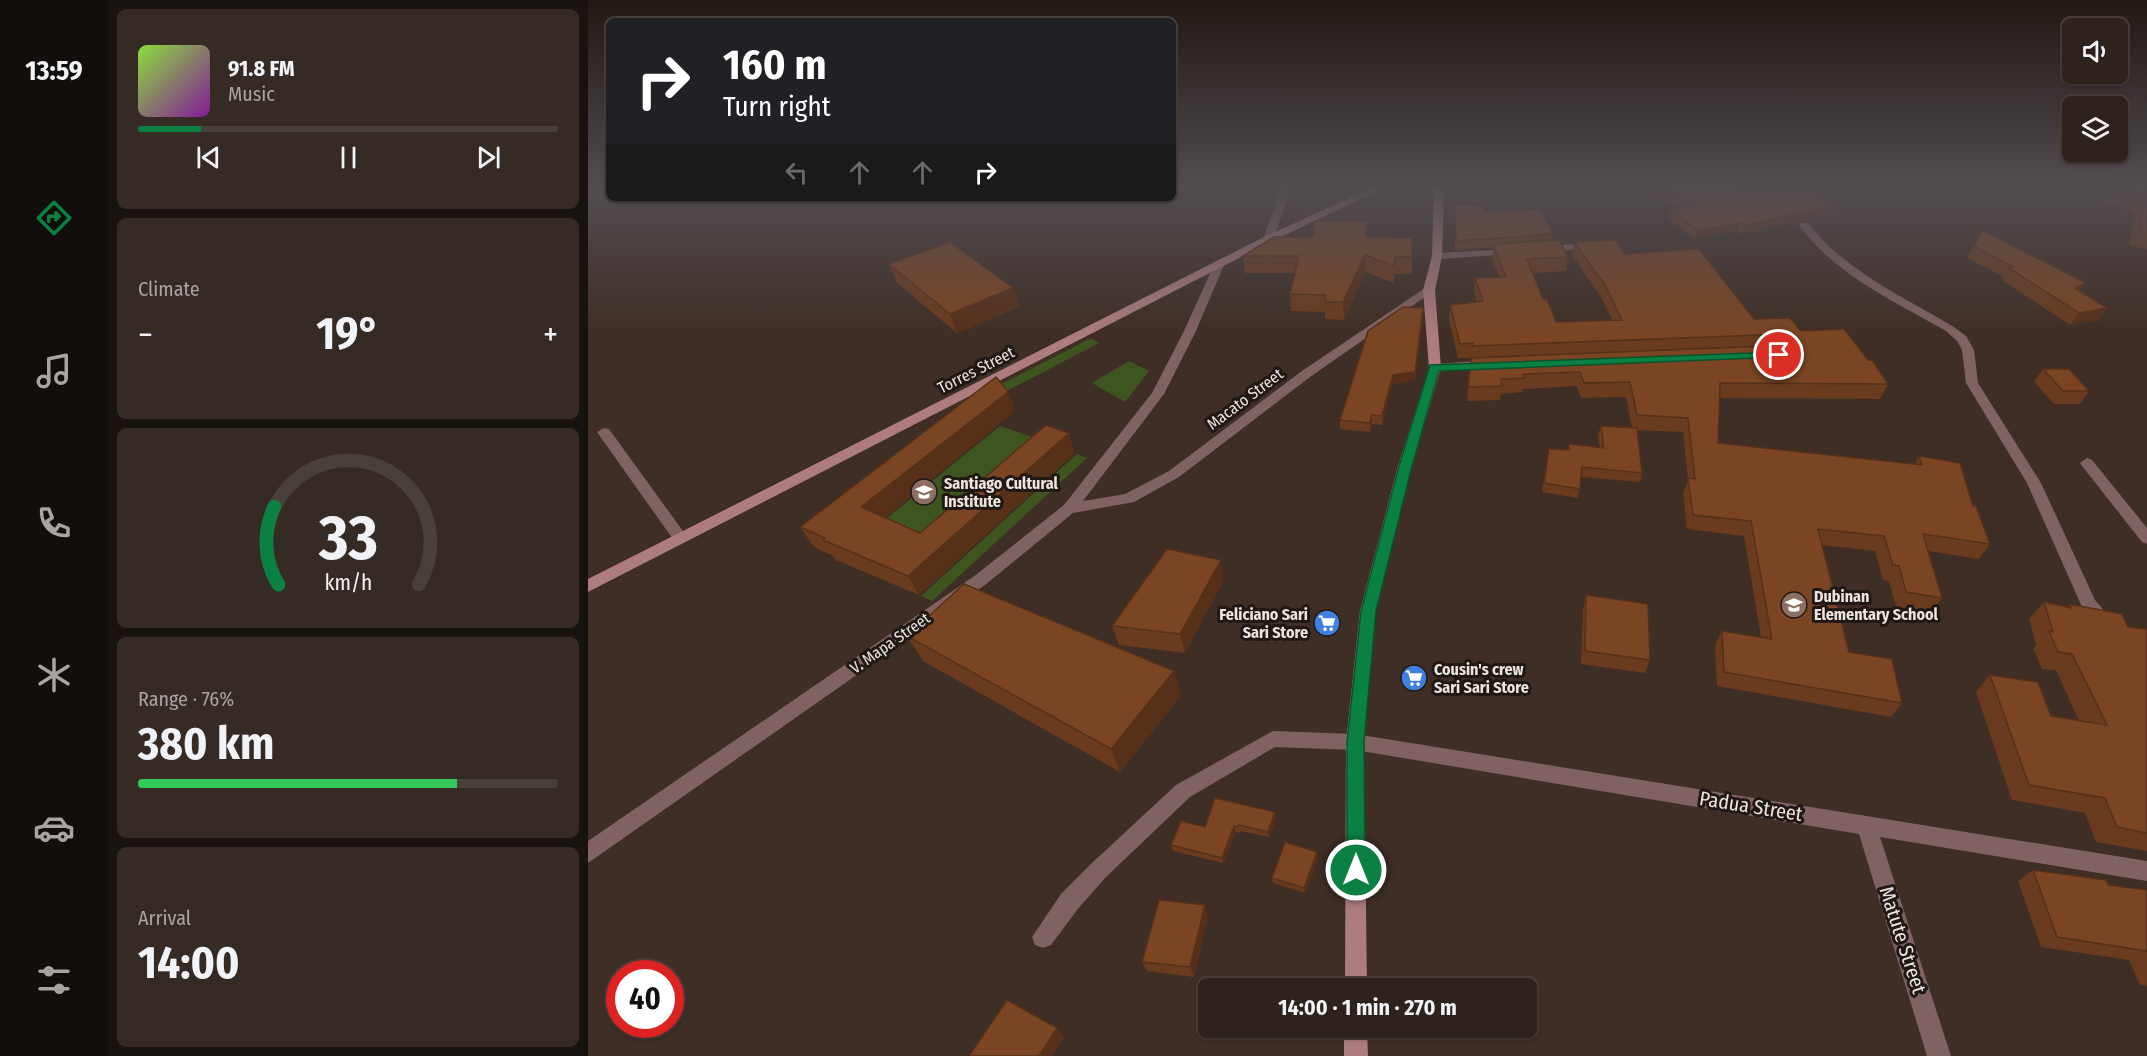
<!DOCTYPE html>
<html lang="en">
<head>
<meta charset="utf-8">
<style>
  :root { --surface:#2e221c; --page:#362a25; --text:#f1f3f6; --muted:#a7a4a3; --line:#493f3b; --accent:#0b8043 }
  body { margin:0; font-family:"Fira Sans Condensed",sans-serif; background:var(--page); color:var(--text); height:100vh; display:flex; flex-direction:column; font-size:22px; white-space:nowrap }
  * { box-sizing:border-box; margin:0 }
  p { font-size:20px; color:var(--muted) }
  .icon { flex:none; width:33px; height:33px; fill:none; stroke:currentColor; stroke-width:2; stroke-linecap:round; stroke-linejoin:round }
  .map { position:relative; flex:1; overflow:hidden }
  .side { display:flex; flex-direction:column; gap:9px; padding:9px; background:#19130f; width:480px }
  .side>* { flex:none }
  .hud { position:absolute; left:18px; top:18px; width:570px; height:183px; border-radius:9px; box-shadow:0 2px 4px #0004,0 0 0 2px var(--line); background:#202124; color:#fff; overflow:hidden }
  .buttons { position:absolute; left:1474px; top:18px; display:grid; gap:12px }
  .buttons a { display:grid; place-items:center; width:66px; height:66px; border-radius:9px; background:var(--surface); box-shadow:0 2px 4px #0004,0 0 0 2px var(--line); font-size:30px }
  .speed { position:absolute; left:18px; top:960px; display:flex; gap:12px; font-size:30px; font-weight:700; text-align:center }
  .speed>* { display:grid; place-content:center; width:78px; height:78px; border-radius:50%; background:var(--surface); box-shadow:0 2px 4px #0004,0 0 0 2px var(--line); line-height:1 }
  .speed .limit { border:9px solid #d22; background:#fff; color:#111 }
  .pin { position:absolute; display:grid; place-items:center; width:51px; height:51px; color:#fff; margin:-26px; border:3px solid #fff; border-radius:50%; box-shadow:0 2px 6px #0007 }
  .me { position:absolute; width:66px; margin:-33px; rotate:0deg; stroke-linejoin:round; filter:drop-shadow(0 0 4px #0008) }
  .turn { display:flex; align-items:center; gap:21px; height:126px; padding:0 18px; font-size:27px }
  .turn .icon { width:78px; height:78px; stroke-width:2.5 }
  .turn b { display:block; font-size:42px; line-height:51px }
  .lanes { display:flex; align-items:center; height:57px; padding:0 18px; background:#0003; justify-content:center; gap:30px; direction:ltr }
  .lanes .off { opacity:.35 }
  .big { font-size:45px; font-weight:700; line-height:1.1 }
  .side .card { flex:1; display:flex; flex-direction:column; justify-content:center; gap:9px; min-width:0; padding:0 21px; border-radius:9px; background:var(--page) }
  .side .dial { align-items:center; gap:0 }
  .dial svg { height:156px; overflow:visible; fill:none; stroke:var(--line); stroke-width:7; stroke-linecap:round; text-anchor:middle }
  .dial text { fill:var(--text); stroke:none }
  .song { display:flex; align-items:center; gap:18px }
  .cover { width:72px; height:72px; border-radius:9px; background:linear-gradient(135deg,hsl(90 70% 55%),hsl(290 70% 35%)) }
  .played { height:6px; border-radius:3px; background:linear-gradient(90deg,var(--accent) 15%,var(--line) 15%) }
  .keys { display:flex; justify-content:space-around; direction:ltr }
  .heat { display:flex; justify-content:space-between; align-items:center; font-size:33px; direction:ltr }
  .charge { height:9px; border-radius:4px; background:linear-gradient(90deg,#34c759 76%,var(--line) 0) }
  .trip { position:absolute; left:610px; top:978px; width:339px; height:60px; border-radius:9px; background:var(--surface); box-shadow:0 2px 4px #0004,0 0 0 2px var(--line); font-weight:700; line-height:60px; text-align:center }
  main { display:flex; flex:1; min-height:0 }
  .dock { display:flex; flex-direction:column; width:108px; justify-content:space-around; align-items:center; background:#120e0b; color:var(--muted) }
  .dock .icon { width:42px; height:42px }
  .dock .on { color:var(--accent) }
  .dock b { font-size:27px; color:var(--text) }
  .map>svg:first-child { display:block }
  .green { fill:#3f5520 }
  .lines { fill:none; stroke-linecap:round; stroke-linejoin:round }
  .street { fill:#806263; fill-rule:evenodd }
  .secondary { fill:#ac7c7e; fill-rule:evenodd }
  .wall { fill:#6a3b1f }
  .shaded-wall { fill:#563019 }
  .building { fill:#7b4524; stroke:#563019; stroke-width:1.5 }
  .route { fill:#0b8043; stroke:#07532c; stroke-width:1.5 }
  .labels { text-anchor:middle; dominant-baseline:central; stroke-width:6; stroke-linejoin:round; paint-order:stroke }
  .street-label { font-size:16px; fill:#eee4de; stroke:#1f1814 }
  .poi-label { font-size:16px; font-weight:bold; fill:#eee4de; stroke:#1f1814; text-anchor:start }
  .near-street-label { font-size:20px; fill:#eee4de; stroke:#1f1814 }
</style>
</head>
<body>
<main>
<nav class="dock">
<b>13:59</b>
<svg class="icon on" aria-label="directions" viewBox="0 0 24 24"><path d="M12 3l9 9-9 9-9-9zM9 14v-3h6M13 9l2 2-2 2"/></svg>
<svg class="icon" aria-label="music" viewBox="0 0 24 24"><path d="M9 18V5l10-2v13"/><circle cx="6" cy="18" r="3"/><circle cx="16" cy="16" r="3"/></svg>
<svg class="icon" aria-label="phone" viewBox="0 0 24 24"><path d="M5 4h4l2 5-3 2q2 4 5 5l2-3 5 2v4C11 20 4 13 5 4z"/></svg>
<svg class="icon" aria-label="climate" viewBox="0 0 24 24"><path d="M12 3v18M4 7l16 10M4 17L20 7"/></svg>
<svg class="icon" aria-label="car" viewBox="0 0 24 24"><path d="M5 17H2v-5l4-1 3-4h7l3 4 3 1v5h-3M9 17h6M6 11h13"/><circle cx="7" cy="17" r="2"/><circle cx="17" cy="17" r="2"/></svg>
<svg class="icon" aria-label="filters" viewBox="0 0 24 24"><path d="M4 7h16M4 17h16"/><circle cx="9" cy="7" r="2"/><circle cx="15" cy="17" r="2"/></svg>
</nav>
<section class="side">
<div class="card">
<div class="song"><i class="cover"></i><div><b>91.8 FM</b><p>Music</p></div></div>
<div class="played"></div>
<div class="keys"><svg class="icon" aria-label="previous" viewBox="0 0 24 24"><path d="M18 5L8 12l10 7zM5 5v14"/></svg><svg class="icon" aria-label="pause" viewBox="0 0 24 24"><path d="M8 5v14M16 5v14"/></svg><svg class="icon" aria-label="next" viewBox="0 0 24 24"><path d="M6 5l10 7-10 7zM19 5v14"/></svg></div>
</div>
<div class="card"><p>Climate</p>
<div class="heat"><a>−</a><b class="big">19°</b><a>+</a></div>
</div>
<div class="card dial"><svg viewBox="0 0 100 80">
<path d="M14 69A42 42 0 1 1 86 69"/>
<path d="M14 69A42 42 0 0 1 12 29" stroke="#0b8043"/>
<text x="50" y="56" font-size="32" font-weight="700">33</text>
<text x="50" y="72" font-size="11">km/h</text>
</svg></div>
<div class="card"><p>Range · 76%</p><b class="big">380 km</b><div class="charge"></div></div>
<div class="card"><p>Arrival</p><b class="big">14:00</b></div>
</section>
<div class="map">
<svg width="1559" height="1056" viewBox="0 0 1559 1056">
  <rect width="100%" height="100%" fill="#3e2e25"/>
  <path class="green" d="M503,338L511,343L413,394L406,388Z
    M541,361L561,371L537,402L504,383Z
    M412,426L464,444L345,550L289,526Z
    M489,454L499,458L344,601L333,596Z"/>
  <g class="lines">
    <path class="street" d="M694,187H704L685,239L676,241L675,239Z
      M1212,223H1220C1257,271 1314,296 1366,327L1378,336L1386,350L1390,383L1453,483L1507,600L1525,621L1523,626L1517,628L1511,626L1494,607L1439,483L1378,383L1374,350L1369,341L1358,331C1306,301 1247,275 1211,225Z
      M1004,243L1009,246L1008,248L957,252L952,249L957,246Z
      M924,249L929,252L928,254L849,259L844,256L849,253Z
      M631,262L636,265L607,333L576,394L495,501L537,494L581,471L714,371L837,288L841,287L847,290L722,377L591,477L546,502L485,513L397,585L0,863V841L385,577L476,505L564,393L595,333L626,265Z
      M903,360L909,364L907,367L847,372L841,368L847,364Z
      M16,428L21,429L97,534L100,538L97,542H87L9,432Z
      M1499,458L1504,460L1559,528V544L1554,542L1494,466L1492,463Z
      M685,731L767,734L1559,861V881L1292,837L1363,1056H1339L1271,834L767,750L687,747L602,797L518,877L489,910L463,945L455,948L447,945L444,937L473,894L504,863L588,785Z"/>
    <path class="secondary" d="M786,187H798L684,241L0,592V579L676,237Z
      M846,187H856L854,256L847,290L853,368L824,466L788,611L776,742L779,988H757L758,742L772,611L810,466L841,368L835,290L844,256Z
      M756,1028H779L780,1056H756Z"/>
  </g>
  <path class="wall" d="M1056,187H1146L1165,196L1167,188L1246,214L1153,234L1150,231L1106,239L1080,218L1082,209L1091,207L1055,190Z
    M1523,187H1559V249L1541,245L1546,211L1517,204Z
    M867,205L896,212L965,234L964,240L980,257L978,271L944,273L955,299L968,322L1024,320L1014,299L984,255L986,242L1036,254L1166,319L1213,331L1300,384L1292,399L1131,398L1130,443L1327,464L1331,456L1385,506L1402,544L1391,559L1340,551L1354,598L1343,612L1308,607L1301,581L1295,580L1287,551L1234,545L1261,652L1314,703L1303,717L1129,686L1127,645L1134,631L1173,637L1156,536L1099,529L1095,493L1100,480L1095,432L1049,430L1054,473L1052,482L993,477L990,498L954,492L961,449L980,450L981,444L1012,448L1010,435L1013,426L1044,428L1038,397L993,398L989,386L934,389V392L913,394L912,400L879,401L883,358H870L861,319L862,305L889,302L886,292L887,278L911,277L904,258L905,247L867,250Z
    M1394,230L1511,320L1482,325L1414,280L1416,277L1379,258Z
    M779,237L824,257V274H806V283L777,272L756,320L737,319V312L703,311L702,294L707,273H657L655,256Z
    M301,264L425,288L431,307L369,333L309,283Z
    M835,317L827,380L804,384L794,425L784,424L782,432L752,429V420Z
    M1455,369L1501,391L1492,404H1466L1446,382Z
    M420,392L427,411L297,517L332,533L487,453L331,595L248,560L245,556L226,547L212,527Z
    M636,580L597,653L531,645L524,626Z
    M998,595L1062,660L1057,673L993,664L995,609Z
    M1456,602L1479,607L1481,604L1540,627L1559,629V851L1508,842L1497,813L1424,800L1388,692L1402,675L1463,716L1491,721L1468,670L1454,669L1445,648L1448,645L1441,619Z
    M319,636L586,671L593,696L532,772L335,661Z
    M687,812L688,818L681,837L652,831L651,833L648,832L635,863L585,851L583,845L617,827Z
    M730,857L717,893L685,883L684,878Z
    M1445,870L1520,885L1559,890V986L1552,985L1541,960L1453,947L1430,881Z
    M620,915L606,977L559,971L554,962Z"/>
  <path class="shaded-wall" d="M1250,205L1246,214L1153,234L1156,225Z
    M1153,223L1150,231L1106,239L1109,230Z
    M777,255V272L756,320L755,302Z
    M1498,283L1490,295L1487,288Z
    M425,288L431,307L369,333L362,314Z
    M835,308L827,380L804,384L794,425V416L805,375Z
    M1519,308L1511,320L1482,325L1491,313Z
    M420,392L427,411L285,527L273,507Z
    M784,415V424L782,432V423Z
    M481,433L487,453L331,595L320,576Z
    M633,560L636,580L597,653L592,634Z
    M586,671L593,696L532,772L523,749Z
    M687,812L688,818L681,837L680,832Z
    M646,826L648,832L635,863L634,858Z
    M729,852L730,857L717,893L716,888Z
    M617,905L620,915L606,977L602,967Z
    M469,1028L477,1037L464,1056H451Z"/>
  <path class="building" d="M1068,187H1146L1165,196L1167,188L1198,193L1217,188L1250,205L1156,225L1153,223L1109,230L1082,209L1107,205Z
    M1527,187H1559V230L1552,228L1557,195L1527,188Z
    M867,205L896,206V212L951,209L965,234L868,241Z
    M727,221H779L778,237L824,238V257H807L806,266L777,255L755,302H737L738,295L702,294L711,256H655L686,237H725Z
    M1394,230L1498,283L1487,288L1519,308L1491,313L1421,268L1425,267L1386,246Z
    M971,240L980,257L939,259L955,299H959L968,322L1034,320L1017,285L986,242L1028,240L1036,254L1111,249L1166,319L1202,318L1213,331L1256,329L1280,360H1284L1300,384L1132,383L1130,443L1334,465L1331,456L1372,463L1385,506H1388L1402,544L1335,534L1354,598L1318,592L1311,566L1305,565L1296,536L1230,529L1261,652L1304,659L1314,703L1136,672L1134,631L1184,639L1163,521L1105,515L1100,478L1107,479L1100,418L1049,415L1042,382L996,383L992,372L935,374L936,378L913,379L914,386L880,387L883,358L1203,345L1205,340L1197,334L884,346L885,343L872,344L862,305L895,301L887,278L918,277L905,244Z
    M362,242L425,288L362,314L301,264Z
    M815,307L835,308L827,372L805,375L794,416L784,415L782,423L752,420L780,331Z
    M1455,369H1481L1501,391H1475Z
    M408,377L420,392L273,507L332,533L458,425L481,433L320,576L235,540L237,538L212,527Z
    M1013,426L1049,428L1054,473L994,467L992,489L956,483L961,449L981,450V444L1016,448Z
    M579,549L633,560L592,634L524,626Z
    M376,584L586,671L523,749L319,636Z
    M998,595L1060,604L1062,660L997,651Z
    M1456,602L1483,608L1481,604L1534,614L1540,627L1559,629V833L1529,827L1517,798L1441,785L1402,675L1450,682L1463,716L1519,725L1484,654L1470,652L1461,631L1465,632Z
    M627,798L687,812L680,832L651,825L650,827L646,826L634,858L583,845L593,821L617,827Z
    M697,842L729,852L716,888L684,878Z
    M1445,870L1518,880L1520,885L1559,890V951L1469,937Z
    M571,900L617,905L602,967L554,962Z
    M419,1000L469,1028L451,1056H381Z"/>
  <linearGradient id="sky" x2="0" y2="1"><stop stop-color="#221914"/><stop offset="0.56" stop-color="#524c51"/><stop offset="1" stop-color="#524c51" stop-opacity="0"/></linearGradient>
  <rect width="1559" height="335" fill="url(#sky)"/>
  <path class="route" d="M1191,352L1195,353V357L851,371L824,466L788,611L776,742L777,870L775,877L768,880L761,877L759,870V742L773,611L811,466L842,365Z"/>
  <defs>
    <symbol id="school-disc" viewBox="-11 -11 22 22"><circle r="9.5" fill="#8d6e63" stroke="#1f1814"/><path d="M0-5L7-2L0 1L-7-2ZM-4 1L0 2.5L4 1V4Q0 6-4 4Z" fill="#fff"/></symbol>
    <symbol id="supermarket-disc" viewBox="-11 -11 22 22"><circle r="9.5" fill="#3f7fe0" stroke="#1f1814"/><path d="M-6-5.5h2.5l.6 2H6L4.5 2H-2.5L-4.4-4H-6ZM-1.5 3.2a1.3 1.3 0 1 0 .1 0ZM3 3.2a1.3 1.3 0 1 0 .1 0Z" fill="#fff"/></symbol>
  </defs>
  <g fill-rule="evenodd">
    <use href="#school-disc" x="321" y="477" width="30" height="30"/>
    <use href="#school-disc" x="1191" y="590" width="30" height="30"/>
    <use href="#supermarket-disc" x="724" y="608" width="30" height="30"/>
    <use href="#supermarket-disc" x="811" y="663" width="30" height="30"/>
  </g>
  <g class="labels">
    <g class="street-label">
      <text transform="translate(388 370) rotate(-27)">Torres Street</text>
      <text transform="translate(657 399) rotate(-37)">Macato Street</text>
      <text transform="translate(302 643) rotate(-35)">V. Mapa Street</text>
    </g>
    <g class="poi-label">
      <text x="356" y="483">Santiago Cultural<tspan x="356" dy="18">Institute</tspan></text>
      <text x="1226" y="596">Dubinan<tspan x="1226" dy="18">Elementary School</tspan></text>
      <text x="720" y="614" text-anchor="end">Feliciano Sari<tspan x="720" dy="18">Sari Store</tspan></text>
      <text x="846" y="669">Cousin's crew<tspan x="846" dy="18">Sari Sari Store</tspan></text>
    </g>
    <g class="near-street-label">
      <text transform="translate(1163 806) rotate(9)">Padua Street</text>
      <text transform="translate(1315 940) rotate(72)">Matute Street</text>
    </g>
  </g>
</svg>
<div class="buttons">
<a><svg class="icon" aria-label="sound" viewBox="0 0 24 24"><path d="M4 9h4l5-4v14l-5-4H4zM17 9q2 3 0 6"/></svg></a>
<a><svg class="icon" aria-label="layers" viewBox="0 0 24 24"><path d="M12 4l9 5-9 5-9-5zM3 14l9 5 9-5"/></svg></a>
</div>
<div class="speed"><div class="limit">40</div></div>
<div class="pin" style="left:1191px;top:355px;background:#d93025"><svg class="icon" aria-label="arrive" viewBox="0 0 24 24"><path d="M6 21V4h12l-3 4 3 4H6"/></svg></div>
<svg class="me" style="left:768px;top:870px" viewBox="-20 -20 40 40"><circle r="17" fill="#0b8043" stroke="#fff" stroke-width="3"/><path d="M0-11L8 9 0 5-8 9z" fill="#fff"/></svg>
<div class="trip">14:00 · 1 min · 270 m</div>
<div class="hud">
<div class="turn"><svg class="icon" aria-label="right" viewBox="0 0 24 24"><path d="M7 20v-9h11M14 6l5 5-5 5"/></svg><div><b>160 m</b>Turn right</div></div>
<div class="lanes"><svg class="icon off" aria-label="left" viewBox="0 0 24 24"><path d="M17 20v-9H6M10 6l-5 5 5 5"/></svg><svg class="icon off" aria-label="ahead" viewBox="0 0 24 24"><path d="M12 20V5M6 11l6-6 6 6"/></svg><svg class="icon off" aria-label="ahead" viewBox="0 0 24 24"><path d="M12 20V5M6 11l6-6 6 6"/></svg><svg class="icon" aria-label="right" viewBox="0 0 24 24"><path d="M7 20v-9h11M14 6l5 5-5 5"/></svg></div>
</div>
</div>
</main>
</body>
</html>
